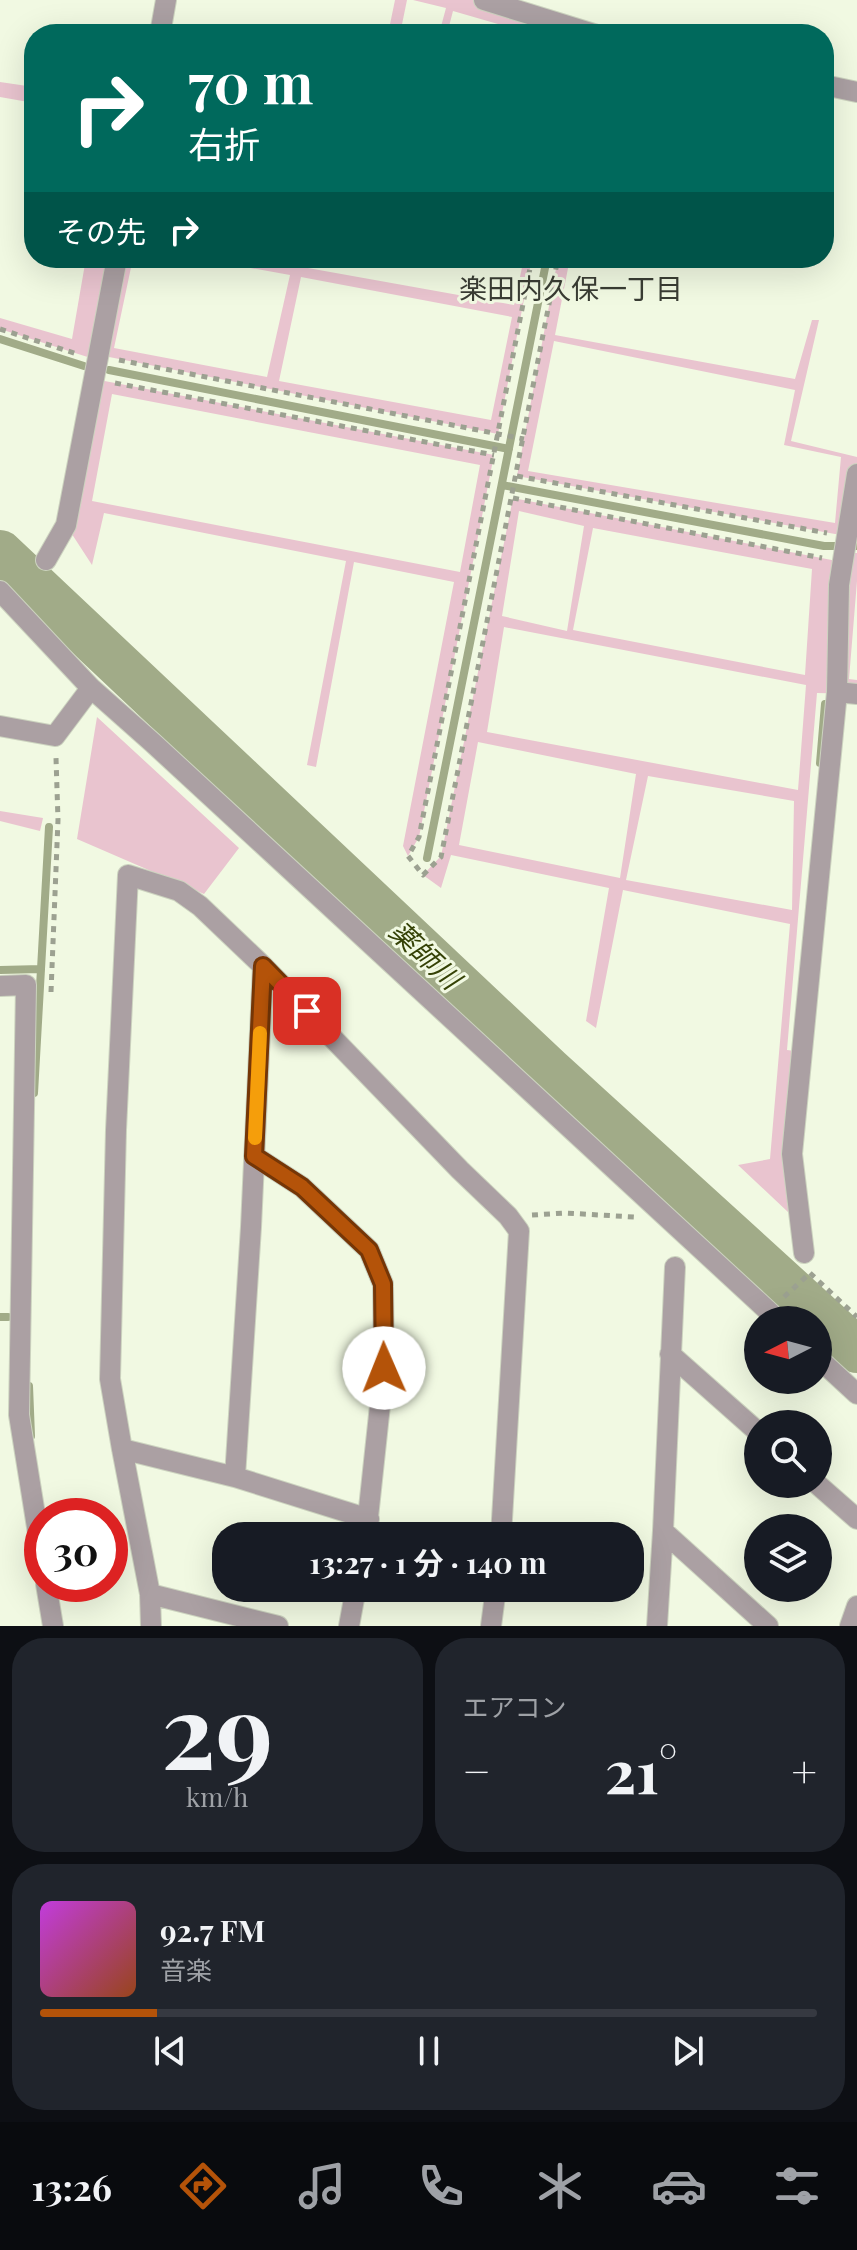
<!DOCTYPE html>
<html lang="ja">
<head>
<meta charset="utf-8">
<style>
  :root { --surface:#171b24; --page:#20242c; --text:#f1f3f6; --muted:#9ea1a6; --line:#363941; --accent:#b45309 }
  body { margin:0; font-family:"Playfair Display","Noto Sans JP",serif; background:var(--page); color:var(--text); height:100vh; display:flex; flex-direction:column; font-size:30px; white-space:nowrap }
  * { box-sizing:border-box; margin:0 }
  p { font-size:26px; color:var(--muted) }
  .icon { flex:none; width:44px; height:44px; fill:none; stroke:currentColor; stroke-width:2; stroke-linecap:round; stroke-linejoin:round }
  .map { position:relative; height:1626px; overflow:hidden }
  .panel { display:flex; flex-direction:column; gap:12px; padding:12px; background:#0d0f14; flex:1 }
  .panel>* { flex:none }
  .guide { position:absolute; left:24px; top:24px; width:810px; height:244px; border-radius:32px; box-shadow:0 8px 32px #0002; background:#00695c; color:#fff; overflow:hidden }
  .needle { width:52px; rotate:264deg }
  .fabs { position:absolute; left:744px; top:1306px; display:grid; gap:16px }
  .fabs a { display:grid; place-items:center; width:88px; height:88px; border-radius:50%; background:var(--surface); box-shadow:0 8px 32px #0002; font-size:40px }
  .speed { position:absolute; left:24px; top:1498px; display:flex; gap:16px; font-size:40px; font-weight:700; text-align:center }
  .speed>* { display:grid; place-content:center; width:104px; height:104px; border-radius:50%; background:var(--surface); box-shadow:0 8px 32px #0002; line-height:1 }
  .speed .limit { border:12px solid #d22; background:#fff; color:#111 }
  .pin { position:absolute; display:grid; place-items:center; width:68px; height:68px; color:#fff; margin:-34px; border-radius:16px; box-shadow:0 4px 12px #0006 }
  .me { position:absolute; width:88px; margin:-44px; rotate:359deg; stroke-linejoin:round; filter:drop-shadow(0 0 6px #0008) }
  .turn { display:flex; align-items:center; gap:28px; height:168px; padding:0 32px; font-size:36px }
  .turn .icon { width:104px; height:104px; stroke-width:2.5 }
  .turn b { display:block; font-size:56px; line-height:68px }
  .then { display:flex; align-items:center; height:76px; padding:0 32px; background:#0003; gap:16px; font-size:30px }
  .big { font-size:60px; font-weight:700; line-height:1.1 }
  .panel .tile { flex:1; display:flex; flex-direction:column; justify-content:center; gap:12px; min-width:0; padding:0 28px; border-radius:32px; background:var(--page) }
  .panel .dial { align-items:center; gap:0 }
  .dial b { font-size:104px; line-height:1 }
  .song { display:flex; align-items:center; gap:24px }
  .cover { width:96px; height:96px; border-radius:12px; background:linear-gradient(135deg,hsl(290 70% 55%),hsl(20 70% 35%)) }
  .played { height:8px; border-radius:4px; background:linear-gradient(90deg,var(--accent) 15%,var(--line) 15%) }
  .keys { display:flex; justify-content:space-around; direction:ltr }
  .heat { display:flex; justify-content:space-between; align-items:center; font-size:44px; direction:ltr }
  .panel .tiles { flex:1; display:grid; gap:12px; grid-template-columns:1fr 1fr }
  .tile:last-child { grid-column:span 2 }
  .trip { position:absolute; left:212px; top:1522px; width:432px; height:80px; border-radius:32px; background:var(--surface); box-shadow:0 8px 32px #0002; font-weight:700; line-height:80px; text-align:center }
  .dock { display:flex; height:128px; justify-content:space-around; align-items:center; background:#090b0e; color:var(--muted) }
  .dock .icon { width:56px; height:56px }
  .dock .active { color:var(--accent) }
  .dock b { font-size:36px; color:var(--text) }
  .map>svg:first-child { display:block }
  .green { fill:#e9c4cf; fill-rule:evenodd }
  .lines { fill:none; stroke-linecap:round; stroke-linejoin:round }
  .stream { stroke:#a1ab88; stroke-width:8 }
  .river { stroke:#a1ab88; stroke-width:46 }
  .street-casing { stroke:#ccd3bf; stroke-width:22 }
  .path { stroke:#9ca191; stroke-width:5; stroke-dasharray:6 6; stroke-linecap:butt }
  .street { stroke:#aba0a3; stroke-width:20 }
  .route-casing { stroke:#753606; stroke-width:20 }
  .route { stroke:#b45309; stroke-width:14 }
  .slow { stroke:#f59e0b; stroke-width:14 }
  .labels { text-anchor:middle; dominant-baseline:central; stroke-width:6; stroke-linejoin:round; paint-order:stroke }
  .neighbourhood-label { font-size:28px; fill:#3a3d34; stroke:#f1f9e2 }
  .water-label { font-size:28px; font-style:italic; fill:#354206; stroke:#f1f9e2 }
</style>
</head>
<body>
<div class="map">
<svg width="857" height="1626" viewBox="0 0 857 1626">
  <rect width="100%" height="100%" fill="#f1f9e2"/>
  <path class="green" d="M395,0H407L400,34H388Z
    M413,0H484L576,34H533L453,11L447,34H439L446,8Z
    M0,82L34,87V103L0,97Z
    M86,258H133L114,348L267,377L290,275L195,258H281L280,263L514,305L524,258H532L498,434L99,355L97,360L0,329V318L72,339ZM301,277L512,317L491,420L279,381Z
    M558,258H570L555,335L795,379L812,320H819L791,441L857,457V537L835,534L517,476ZM554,341L795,390L784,445L841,457L835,523L528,471Z
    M94,379L494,455L419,837L408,856L403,846L454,582L354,562L316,767L307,765L346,561L104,513L92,565L66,525ZM112,394L480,465L460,572L92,501Z
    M513,498L842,562L843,553H857V581L849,679L857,680V694L817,693L787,1050L802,1052L800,1218L789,1213L738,1165L770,1159L790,924L623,890L596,1028L586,1021L609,888L451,855L441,888L423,875L441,856ZM519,511L584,526L567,631L502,616ZM593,528L812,569L805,675L573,630ZM504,627L806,685L798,790L487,732ZM478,742L636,774L620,878L459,845ZM648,776L794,801L792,910L626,880Z
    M97,717L239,848L204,894L77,839Z
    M0,811L43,818L40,831L0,821Z"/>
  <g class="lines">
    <path class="stream" d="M0,339L84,366
      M109,370L509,449
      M502,485L824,546H857
      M820,763L825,704
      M427,858L547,258
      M41,969L49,827
      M0,970L41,969L34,1093
      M0,1317H8
      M29,1386L31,1436"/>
    <path class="river" d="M0,553L549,1070L857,1350"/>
    <defs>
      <path id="street" d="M484,0L594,34
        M160,34L166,0
        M824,85L857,92
        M46,560L66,525L117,258
        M0,591L91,688L153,743L778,1320
        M837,692L857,694
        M0,726L55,736L91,688
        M0,986L26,985L19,1415L42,1558
        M254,1156L302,1187L369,1250L383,1284L384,1368L366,1536
        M804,1253L792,1154L837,692L839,585L857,474
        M670,1354L758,1432
        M818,1358L857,1394
        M122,1449L235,1477L369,1519
        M235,1477L251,1227L263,966
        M817,1484L857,1519
        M663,1531L768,1626
        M46,1584L53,1626
        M150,1594L278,1626
        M151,1626L150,1594L122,1449L110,1379L116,1130L128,875L179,891L200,906L263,966L460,1170L508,1216L519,1231L501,1536
        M349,1626L356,1588
        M491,1626L496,1588
        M657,1626L663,1531L675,1267
        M850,1626L857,1606"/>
    </defs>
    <use href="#street" class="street-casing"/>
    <path class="path" d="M532,258L419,837L408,856L423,875L441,857L558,258
      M0,329L77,354
      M119,360L524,439
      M115,383L494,455
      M517,476L827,533
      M513,498L822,558
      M51,992L58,820L56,758
      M532,1215L565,1213L634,1217
      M810,1273L857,1317
      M784,1297L809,1274"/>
    <use href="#street" class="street"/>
  </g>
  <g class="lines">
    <defs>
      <path id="route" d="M307,1011L263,966L254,1156L302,1187L369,1250L383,1284L384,1368"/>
    </defs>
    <use href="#route" class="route-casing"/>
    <use href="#route" class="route"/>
    <path class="slow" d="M255,1138L260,1033"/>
  </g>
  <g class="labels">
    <g class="neighbourhood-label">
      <text x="571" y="287">楽田内久保一丁目</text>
    </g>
    <g class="water-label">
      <text transform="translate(426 954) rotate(43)">薬師川</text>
    </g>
  </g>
</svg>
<div class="fabs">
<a><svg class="needle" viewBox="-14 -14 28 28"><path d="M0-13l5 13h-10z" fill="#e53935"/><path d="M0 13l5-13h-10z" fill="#9ea1a6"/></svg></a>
<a><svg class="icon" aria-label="search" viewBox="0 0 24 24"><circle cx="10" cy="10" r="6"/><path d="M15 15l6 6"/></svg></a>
<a><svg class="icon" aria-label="layers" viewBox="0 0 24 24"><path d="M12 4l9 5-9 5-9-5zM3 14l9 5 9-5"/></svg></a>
</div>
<div class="speed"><div class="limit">30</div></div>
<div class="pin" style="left:307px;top:1011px;background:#d93025"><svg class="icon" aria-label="arrive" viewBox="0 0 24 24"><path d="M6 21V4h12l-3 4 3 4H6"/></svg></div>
<svg class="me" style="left:384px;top:1368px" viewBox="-20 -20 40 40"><circle r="19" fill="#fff"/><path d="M0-13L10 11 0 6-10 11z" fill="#b45309"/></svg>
<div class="trip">13:27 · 1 分 · 140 m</div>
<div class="guide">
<div class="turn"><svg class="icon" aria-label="right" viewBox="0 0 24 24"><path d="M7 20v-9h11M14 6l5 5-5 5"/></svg><div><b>70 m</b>右折</div></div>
<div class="then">その先<svg class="icon" aria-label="right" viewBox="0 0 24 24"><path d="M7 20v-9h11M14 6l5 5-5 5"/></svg></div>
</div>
</div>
<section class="panel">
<div class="tiles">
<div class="tile dial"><b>29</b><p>km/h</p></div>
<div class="tile"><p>エアコン</p>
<div class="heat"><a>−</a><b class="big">21°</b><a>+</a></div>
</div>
<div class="tile">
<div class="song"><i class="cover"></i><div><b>92.7 FM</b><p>音楽</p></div></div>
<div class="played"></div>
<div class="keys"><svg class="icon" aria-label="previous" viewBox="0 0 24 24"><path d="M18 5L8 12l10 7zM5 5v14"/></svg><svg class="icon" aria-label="pause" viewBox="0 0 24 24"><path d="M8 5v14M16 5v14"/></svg><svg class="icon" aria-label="next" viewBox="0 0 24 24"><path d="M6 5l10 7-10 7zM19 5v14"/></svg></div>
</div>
</div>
</section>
<nav class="dock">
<b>13:26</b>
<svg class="icon active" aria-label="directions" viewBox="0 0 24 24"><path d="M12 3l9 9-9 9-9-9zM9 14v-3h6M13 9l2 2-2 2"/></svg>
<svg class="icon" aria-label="music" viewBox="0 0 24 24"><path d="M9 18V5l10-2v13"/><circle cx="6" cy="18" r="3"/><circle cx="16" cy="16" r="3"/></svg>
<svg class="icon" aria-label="phone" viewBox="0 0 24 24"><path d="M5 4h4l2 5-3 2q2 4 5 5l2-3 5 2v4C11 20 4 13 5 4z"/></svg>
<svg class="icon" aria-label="climate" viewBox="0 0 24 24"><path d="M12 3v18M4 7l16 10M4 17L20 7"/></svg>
<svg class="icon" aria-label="car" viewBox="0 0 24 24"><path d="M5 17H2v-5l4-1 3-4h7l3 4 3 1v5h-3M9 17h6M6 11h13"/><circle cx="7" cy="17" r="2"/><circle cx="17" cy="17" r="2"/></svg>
<svg class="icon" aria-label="filters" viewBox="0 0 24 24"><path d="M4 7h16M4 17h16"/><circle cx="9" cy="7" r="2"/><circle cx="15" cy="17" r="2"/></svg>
</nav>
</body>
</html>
